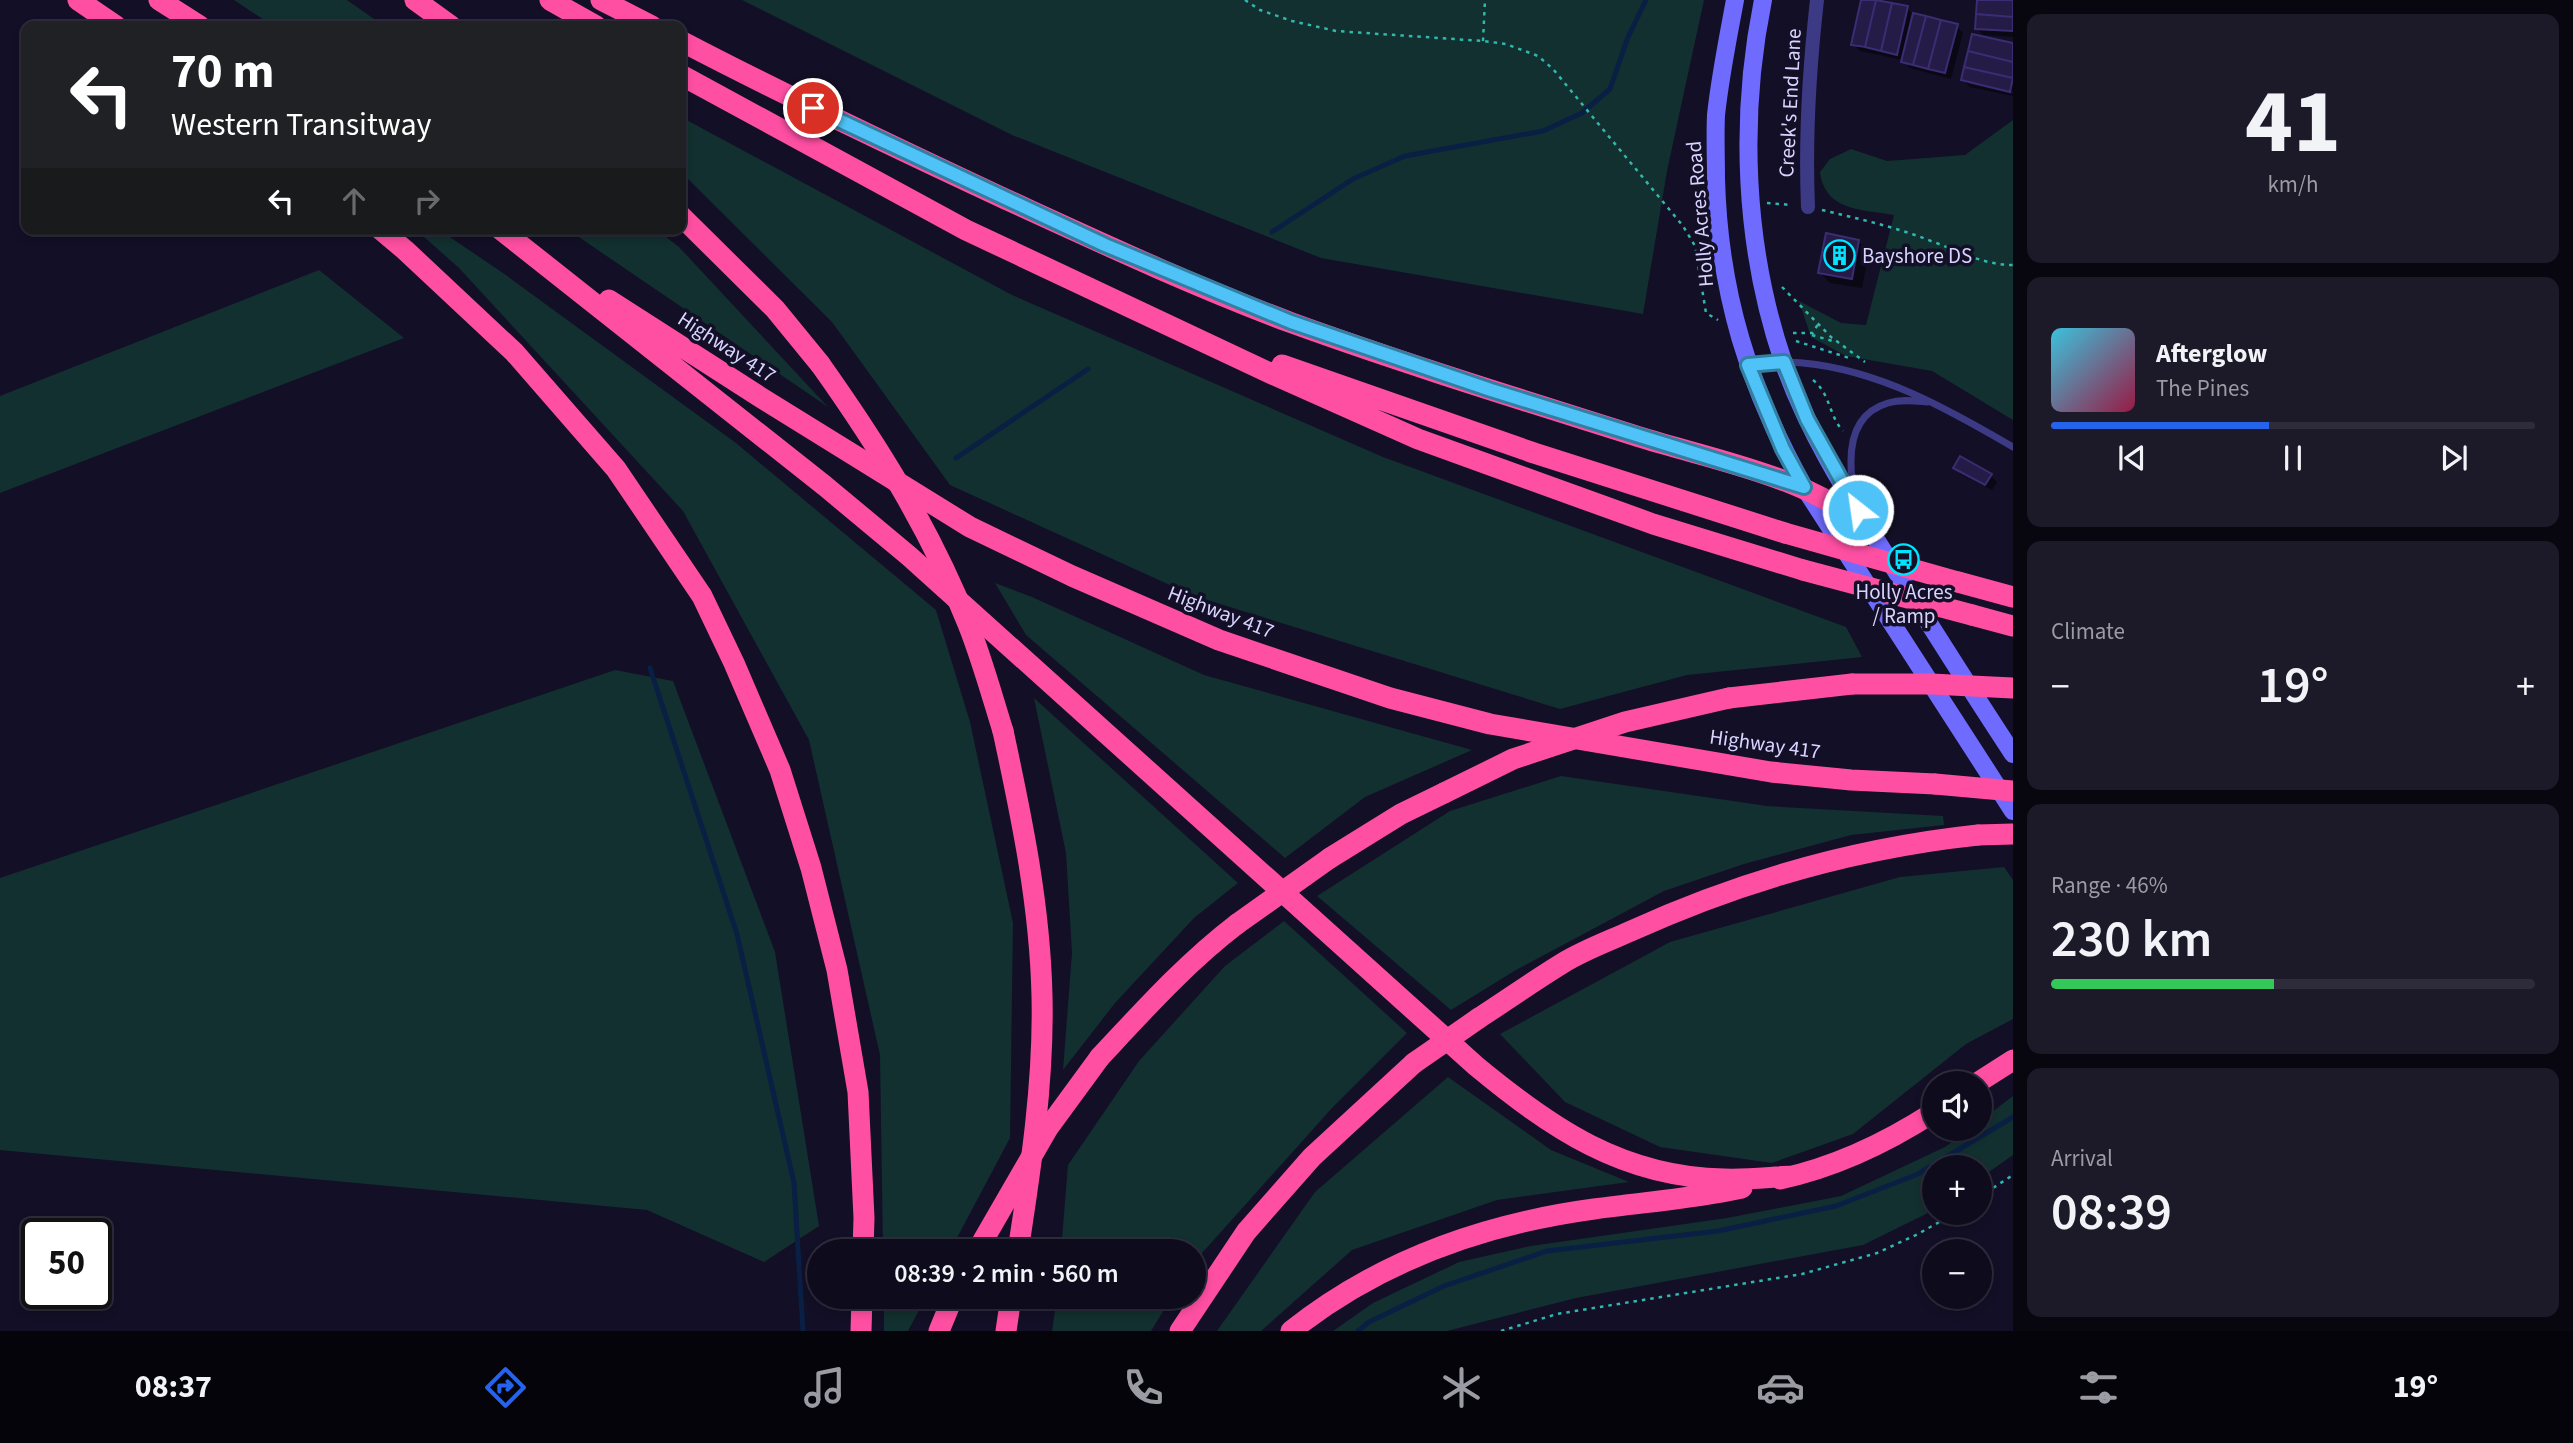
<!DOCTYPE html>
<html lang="en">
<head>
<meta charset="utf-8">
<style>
  :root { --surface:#0e0b1c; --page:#1c1929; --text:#f1f3f6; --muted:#9b9ba3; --line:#2e2b3b; --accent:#2563eb }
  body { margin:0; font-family:"Source Sans 3",sans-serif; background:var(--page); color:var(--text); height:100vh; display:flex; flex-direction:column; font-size:26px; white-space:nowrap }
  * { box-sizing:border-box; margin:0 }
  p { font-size:23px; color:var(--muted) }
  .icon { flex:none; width:38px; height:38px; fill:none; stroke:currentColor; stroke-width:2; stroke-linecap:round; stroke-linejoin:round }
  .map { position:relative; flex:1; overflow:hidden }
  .drawer { display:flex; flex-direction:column; gap:14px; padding:14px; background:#08060f; width:560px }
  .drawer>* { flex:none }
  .hud { position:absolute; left:21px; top:21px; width:665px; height:214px; border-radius:14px; box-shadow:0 4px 10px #0003,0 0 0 2px var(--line); background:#202124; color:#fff; overflow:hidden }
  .buttons { position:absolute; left:1922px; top:1071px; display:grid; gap:14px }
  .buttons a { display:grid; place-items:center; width:70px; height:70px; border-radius:50%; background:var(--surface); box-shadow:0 4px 10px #0003,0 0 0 2px var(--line); font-size:35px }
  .speed { position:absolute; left:21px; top:1218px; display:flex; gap:14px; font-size:35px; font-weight:700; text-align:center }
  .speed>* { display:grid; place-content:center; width:91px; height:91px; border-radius:50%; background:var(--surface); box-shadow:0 4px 10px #0003,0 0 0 2px var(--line); line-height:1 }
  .speed .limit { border:4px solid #111; border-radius:10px; background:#fff; color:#111 }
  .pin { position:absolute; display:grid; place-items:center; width:60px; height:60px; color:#fff; margin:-30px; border:4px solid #fff; border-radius:50%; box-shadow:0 2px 7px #0007 }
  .me { position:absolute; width:77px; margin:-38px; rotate:330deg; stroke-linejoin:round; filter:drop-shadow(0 0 5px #0008) }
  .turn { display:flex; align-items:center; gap:24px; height:147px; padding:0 35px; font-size:32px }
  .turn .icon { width:91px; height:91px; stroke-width:2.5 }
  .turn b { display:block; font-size:49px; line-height:60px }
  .lanes { display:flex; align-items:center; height:66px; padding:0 35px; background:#0003; justify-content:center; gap:35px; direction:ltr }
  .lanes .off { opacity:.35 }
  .big { font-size:52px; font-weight:600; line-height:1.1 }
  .drawer .tile { flex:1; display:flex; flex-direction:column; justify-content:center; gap:10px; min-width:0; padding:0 24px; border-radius:14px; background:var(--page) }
  .drawer .dial { align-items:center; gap:0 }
  .dial b { font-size:91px; line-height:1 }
  .song { display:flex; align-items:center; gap:21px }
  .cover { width:84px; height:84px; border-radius:10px; background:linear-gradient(135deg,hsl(190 70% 55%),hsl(340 70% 35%)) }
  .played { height:7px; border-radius:4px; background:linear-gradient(90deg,var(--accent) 45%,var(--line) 45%) }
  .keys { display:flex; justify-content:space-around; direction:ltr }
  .heat { display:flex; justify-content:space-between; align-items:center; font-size:38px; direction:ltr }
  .charge { height:10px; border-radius:5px; background:linear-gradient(90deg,#34c759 46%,var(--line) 0) }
  .trip { position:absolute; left:807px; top:1239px; width:399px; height:70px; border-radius:35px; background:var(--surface); box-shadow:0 4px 10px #0003,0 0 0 2px var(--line); font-weight:600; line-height:70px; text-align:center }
  .tabs { display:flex; height:112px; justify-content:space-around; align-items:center; background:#06040b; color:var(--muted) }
  .tabs .icon { width:49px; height:49px }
  .tabs .on { color:var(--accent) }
  .tabs b { font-size:32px; color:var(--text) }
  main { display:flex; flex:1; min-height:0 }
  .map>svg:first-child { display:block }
  .green { fill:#12302f }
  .shadow { fill:#0007 }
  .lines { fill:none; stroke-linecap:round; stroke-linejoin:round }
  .stream { stroke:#0a1f44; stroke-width:5 }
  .building { fill:#241b47; stroke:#3b2d73; stroke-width:2 }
  .path { stroke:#2fb8b0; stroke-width:2.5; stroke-dasharray:3.5 5; stroke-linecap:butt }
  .lane { stroke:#3d3a85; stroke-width:7 }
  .street { stroke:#3d3a85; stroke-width:14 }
  .secondary { stroke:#6f6bff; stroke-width:18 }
  .highway { stroke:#ff4fa3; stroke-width:21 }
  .highway-bridge { stroke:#ff4fa3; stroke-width:21 }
  .route-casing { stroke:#337fa1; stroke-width:18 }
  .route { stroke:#4fc3f7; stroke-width:12 }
  .labels { text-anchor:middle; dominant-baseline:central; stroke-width:7; stroke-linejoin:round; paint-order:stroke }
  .street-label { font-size:21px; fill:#d9d4ff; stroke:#130f26 }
  .poi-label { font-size:21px; fill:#d9d4ff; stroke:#130f26; text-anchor:start }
</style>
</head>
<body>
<main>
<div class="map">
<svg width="2013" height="1331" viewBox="0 0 2013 1331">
  <rect width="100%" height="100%" fill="#130f26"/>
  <path class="green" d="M234,0H347L384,26H273Z
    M742,0H1704L1667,171L1643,314L1321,258L1012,135Z
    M681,117L1012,295L1383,457L1846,627L1862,657L1687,675L1560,709L1194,596L950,485L832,322L681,172Z
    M2013,120V420L1932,371L1846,356L1811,337L1799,301L1841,323L1866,325L1894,215C1863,209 1825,212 1820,172L1830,159L1851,149L1887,161L1965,155Z
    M415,229H438L503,273L736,443L936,610L970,722L1013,923L1010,1138L950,1251H883L880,1055L809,740L683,511L459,268Z
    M567,229H656L679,247L828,407Z
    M319,270L404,338L0,493V396Z
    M995,583L1032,597L1204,675L1472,750L1365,797L1285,858L1026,635Z
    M615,670L673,681L775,952L819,1226L764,1262L647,1210L0,1150V878Z
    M1034,698L1238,883L1194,918L1115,1003L1063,1070L1072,953L1066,853Z
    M1561,776L1767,806L1943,816L1944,825L1851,835L1744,864L1664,891L1516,970L1451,1010L1317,896L1450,811Z
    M2004,867L2013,880V1019L1966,1044L1853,1134L1772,1163L1660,1147L1565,1102L1500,1034L1670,942L1900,877Z
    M1284,921L1407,1033L1332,1108L1194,1262V1251H1061L1068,1165L1139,1061L1225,966Z
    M1448,1077L1551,1150L1629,1182L1497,1200L1352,1250L1261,1331H1217L1315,1192Z
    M2013,1096V1155L1979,1179V1167H1934V1210L1863,1245L1576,1298L1447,1331H1333L1373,1303L1459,1262L1531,1246L1727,1218L1841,1196L1945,1147L1970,1129H1979V1122Z
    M884,1297H926L908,1331H884Z
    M1057,1297H1172L1151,1331H1052Z"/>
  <path class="shadow" d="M1863,0L1907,8L1913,15L1957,26L1963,33L1951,79L1910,68L1903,60L1860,51L1853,44Z
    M1979,0L2013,1V37L1983,35L1977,28Z
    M2013,45V91L1969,80V84L2013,94V96L1970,87L1963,80Z
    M1858,241L1869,252L1862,288L1830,283L1819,272Z
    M1955,467L1990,475L1997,482L1992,490L1961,474Z"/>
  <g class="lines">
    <path class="stream" d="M1272,232L1353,179L1405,156L1543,131L1582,113L1610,89L1628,37L1646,0
      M956,458L1088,369
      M650,668L737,934L794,1183L803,1331
      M1358,1331L1369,1322L1444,1286L1547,1251L1718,1231L1836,1206L1918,1174L2013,1117"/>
  </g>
  <path class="building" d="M1861,0H1876L1865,47L1851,45Z
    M1876,0L1892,3L1881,51L1865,47Z
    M1977,0H2013V17L1976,14Z
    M1892,3L1908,6L1897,55L1881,51Z
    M1913,13L1926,16L1913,65L1901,62Z
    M1976,14L2013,17V31L1975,29Z
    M1926,16L1941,20L1928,69L1913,65Z
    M1941,20L1958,24L1945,73L1928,69Z
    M1972,34L2013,43V62L1968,51Z
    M1968,51L2013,62V78L1964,67Z
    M1964,67L2013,78L2010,92L1961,80Z
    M1826,233L1859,240L1852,279L1818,273Z
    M1960,456L1992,474L1985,485L1953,468Z"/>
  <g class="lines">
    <path class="path" d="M1245,0L1260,10L1292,21L1336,31L1483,41L1506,44L1538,56L1553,69L1683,226L1695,246L1706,313L1718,320
      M1483,41L1485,0
      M1767,203L1792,205
      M1822,210C1859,219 1896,227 1931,241C1959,251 1983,265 2013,265
      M1782,287L1831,337L1865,362
      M1793,333H1813L1818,324
      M1812,335L1836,342
      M1796,341L1849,358
      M1813,380C1830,393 1829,416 1843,431
      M1864,475L1880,511
      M1979,1197L2013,1175
      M1501,1331L1557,1314L1802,1274L1877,1253L1918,1234L1955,1213"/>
    <path class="lane" d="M1748,365C1766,363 1785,361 1803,363C1879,370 1948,409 2013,447
      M1854,492C1848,459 1847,415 1888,403C1901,399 1915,401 1927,402"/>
    <path class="street" d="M1808,207C1805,136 1809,71 1817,0"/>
    <path class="secondary" d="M1735,0C1728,38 1720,77 1716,115C1715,136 1716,158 1716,179C1719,293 1749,388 1804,487L2013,811
      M1763,0C1739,118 1744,246 1783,361C1807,431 1848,495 1887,557C1929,623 1970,689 2013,754"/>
    <path class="highway" d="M78,0L116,26
      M159,0L200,26
      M415,0L451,26
      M550,0L596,26
      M601,0L652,26
      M681,41C786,96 894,147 1001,197C1097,241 1193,286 1292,323C1408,365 1526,401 1643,438C1718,461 1809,477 1869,529
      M681,75L966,230L1272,374L1418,439L1653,524L1803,570
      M681,216L775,309L820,364
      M380,229L405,250L514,352L616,469L702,596L734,663L780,770L811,868L837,970L858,1092L864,1218L863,1251
      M500,229L825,486L909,556L1476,1066C1551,1128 1622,1177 1724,1179C1747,1180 1770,1177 1793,1176
      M609,300L760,397L970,527L1072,576L1219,640L1390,698L1490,724L1771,772L1851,780L1935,784
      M1282,365L1534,453L1785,533
      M1958,582L2013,597
      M1972,615L2013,626
      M1729,698L1852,684
      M1003,731C1022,819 1040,906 1042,996C1044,1081 1031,1167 1018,1251
      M1330,858L1401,814L1444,793
      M1479,1018C1507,1000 1535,980 1563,963C1584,950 1609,941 1631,931C1743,880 1856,848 1978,835
      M1100,1057C1144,1010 1186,963 1237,924
      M1977,1083L2013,1060
      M1780,1179C1836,1167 1886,1143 1934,1112
      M861,1331L862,1297
      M939,1331L953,1297
      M1006,1331L1011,1297
      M1180,1331L1246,1232L1312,1157L1414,1063
      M1291,1331C1379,1261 1483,1224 1594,1209C1643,1202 1693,1199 1742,1188"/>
    <path class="highway-bridge" d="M820,364C879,447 930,529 968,624C982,659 992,696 1003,731
      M1785,533L1958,582
      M1803,570L1972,615
      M1852,684H1931L2013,688
      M1935,784L2013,791
      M1444,793L1513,759L1625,722L1729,698
      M1978,835L2013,834
      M1237,924L1330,858
      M1414,1063L1479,1018
      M977,1251L1048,1128L1100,1057"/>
  </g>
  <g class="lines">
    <defs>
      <path id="route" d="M813,108L1105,245L1291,322L1491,390L1804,487L1783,449L1748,365L1784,362L1807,419L1858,510"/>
    </defs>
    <use href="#route" class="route-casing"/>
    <use href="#route" class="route"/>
  </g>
  <defs>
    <symbol id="building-ring" viewBox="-11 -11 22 22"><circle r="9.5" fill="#130f26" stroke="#00e5ff" stroke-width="1.5"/><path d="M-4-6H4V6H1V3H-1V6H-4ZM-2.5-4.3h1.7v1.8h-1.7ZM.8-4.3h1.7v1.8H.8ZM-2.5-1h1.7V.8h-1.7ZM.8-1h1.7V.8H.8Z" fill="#00e5ff"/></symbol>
    <symbol id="bus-ring" viewBox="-11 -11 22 22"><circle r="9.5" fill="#130f26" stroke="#00e5ff" stroke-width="1.5"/><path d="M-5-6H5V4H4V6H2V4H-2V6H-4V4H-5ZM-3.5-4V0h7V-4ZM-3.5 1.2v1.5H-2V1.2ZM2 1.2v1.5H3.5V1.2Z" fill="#00e5ff"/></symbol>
  </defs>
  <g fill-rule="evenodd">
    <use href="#building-ring" x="1822" y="238" width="35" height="35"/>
    <use href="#bus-ring" x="1886" y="542" width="35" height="35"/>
  </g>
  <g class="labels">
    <g class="street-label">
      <text transform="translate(1790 103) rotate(-87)">Creek's End Lane</text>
      <text transform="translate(1700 214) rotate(-95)">Holly Acres Road</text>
      <text transform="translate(727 347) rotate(33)">Highway 417</text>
      <text transform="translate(1221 612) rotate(21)">Highway 417</text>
      <text transform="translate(1765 744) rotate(8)">Highway 417</text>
    </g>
    <g class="poi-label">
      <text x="1862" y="256">Bayshore DS</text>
      <text x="1904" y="592" text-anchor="middle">Holly Acres<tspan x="1904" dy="24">/ Ramp</tspan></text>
    </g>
  </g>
</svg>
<div class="buttons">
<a><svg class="icon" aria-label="sound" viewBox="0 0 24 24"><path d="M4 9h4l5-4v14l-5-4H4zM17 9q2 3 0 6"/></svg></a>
<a>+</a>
<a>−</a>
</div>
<div class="speed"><div class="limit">50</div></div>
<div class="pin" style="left:813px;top:108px;background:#d93025"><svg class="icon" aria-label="arrive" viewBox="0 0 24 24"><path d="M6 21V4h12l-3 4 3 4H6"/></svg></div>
<svg class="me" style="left:1858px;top:510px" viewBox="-20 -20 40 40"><circle r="17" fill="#4fc3f7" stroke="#fff" stroke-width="3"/><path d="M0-11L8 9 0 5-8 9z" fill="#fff"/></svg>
<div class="trip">08:39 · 2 min · 560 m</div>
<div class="hud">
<div class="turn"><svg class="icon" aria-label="left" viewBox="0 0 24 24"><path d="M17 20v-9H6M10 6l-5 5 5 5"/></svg><div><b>70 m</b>Western Transitway</div></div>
<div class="lanes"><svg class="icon" aria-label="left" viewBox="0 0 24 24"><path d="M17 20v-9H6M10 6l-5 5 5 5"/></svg><svg class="icon off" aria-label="ahead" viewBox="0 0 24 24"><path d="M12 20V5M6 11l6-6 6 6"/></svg><svg class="icon off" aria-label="right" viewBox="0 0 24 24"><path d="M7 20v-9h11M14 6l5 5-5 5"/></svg></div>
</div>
</div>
<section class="drawer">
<div class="tile dial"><b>41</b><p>km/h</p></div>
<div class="tile">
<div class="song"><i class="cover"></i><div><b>Afterglow</b><p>The Pines</p></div></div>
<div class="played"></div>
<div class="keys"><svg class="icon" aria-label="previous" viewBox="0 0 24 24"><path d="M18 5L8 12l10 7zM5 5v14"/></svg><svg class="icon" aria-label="pause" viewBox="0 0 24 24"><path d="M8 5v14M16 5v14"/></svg><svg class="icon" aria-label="next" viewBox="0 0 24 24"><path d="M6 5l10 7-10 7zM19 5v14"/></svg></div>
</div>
<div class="tile"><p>Climate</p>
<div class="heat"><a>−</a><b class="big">19°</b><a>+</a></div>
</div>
<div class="tile"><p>Range · 46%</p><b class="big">230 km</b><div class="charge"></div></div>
<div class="tile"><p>Arrival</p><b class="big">08:39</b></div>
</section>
</main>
<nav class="tabs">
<b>08:37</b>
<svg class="icon on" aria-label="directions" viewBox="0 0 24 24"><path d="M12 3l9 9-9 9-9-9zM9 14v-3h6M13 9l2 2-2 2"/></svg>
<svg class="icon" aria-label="music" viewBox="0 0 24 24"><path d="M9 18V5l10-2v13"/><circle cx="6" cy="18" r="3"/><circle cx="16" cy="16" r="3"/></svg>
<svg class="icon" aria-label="phone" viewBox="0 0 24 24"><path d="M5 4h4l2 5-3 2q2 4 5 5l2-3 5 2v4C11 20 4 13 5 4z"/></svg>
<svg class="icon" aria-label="climate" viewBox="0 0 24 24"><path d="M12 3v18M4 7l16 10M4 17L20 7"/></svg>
<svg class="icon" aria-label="car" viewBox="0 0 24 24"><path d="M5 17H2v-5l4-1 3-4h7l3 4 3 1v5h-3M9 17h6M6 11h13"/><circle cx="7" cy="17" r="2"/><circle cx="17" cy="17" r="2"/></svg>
<svg class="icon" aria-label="filters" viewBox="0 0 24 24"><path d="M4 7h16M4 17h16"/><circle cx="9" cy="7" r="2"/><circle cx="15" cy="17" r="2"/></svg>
<b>19°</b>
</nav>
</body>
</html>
